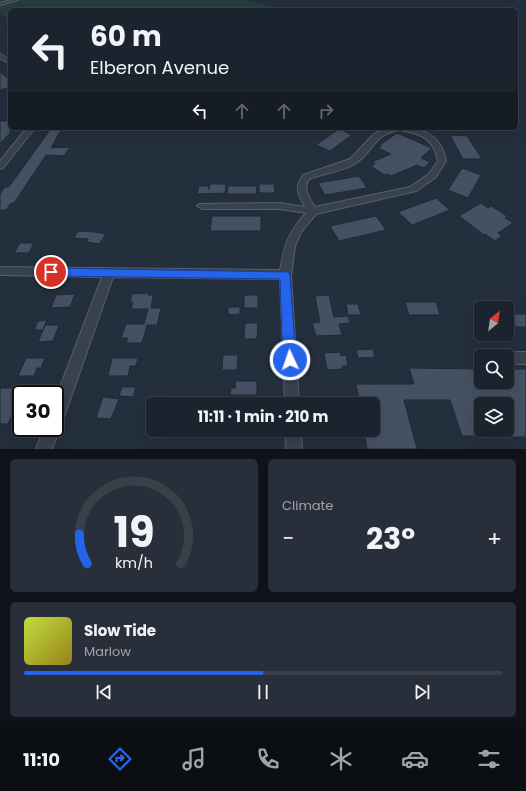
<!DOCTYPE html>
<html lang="en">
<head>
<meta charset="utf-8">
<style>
  :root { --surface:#1b232e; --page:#282f3a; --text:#f1f3f6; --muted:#a0a4aa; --line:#39404a; --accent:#2563eb }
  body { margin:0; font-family:Poppins,sans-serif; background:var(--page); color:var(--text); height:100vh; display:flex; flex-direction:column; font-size:15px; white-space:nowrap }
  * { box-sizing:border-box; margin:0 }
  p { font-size:13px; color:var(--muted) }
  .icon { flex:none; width:22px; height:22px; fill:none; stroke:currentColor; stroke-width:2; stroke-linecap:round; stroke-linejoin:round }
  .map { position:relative; height:449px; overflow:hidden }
  .details { display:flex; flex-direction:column; gap:10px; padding:10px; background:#0f1319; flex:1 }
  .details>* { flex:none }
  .hud { position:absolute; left:8px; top:8px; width:510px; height:122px; border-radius:6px; box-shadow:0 4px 16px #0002,0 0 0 1px var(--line); background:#1b232e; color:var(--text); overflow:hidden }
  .needle { width:26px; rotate:29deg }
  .buttons { position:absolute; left:474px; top:301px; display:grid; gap:8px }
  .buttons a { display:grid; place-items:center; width:40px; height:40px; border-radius:6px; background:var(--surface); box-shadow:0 4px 16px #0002,0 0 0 1px var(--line); font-size:20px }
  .speed { position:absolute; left:12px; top:385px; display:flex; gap:8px; font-size:20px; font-weight:700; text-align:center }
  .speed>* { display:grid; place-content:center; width:52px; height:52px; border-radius:50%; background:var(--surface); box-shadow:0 4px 16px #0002,0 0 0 1px var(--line); line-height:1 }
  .speed .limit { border:2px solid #111; border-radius:6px; background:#fff; color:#111 }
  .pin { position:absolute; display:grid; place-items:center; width:34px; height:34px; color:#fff; margin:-17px; border:2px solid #fff; border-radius:50%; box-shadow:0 1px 4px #0007 }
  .me { position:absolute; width:44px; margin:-22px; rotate:357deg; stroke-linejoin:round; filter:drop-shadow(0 0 3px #0008) }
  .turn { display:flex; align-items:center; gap:14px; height:84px; padding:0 16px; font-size:18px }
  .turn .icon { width:52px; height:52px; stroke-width:2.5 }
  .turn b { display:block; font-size:28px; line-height:34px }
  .lanes { display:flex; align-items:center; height:38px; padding:0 16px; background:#0003; justify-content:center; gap:20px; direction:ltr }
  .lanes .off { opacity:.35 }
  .big { font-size:30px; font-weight:700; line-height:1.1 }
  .details .card { flex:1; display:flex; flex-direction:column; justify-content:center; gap:6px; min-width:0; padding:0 14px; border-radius:6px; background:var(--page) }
  .details .dial { align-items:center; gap:0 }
  .dial svg { height:104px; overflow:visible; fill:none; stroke:var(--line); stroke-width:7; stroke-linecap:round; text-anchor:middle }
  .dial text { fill:var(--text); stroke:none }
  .song { display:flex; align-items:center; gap:12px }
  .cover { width:48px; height:48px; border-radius:6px; background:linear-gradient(135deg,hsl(70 70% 55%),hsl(50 70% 35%)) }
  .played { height:4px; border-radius:2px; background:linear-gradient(90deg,var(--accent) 50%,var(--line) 50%) }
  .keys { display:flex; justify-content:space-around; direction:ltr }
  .heat { display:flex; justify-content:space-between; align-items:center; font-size:22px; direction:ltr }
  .details .tiles { flex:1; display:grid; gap:10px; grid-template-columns:1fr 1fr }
  .card:last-child { grid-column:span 2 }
  .trip { position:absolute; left:146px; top:397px; width:234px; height:40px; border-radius:6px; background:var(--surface); box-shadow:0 4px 16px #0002,0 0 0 1px var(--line); font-weight:700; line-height:40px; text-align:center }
  .tabs { display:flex; height:64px; justify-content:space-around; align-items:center; background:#0b0e12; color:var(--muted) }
  .tabs .icon { width:28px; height:28px }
  .tabs .on { color:var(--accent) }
  .tabs b { font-size:18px; color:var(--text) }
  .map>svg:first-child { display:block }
  .green { fill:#263c3f }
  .building { fill:#455162; stroke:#1f2835 }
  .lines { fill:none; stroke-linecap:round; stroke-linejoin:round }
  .minor-casing { stroke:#565f6c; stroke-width:2 }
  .minor { fill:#38414e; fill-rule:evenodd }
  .route { fill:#2563eb; stroke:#184099 }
</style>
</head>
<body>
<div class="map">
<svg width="526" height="449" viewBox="0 0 526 449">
  <rect width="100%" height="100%" fill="#242f3e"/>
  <path class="green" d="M0,0H246L285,10H10V19L0,14Z"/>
  <path class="building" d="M0,72L10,80V87L0,90Z
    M0,121H10V133L0,144Z
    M339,129L352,135L330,151L316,145Z
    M50,130H61L51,148L70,147L64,156L46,155L14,203H11L6,210H0V194L5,187H8L11,184Z
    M397,133L432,148L421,158L430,162L424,168L417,165L391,176L387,174L384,175L371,166L375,164L372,162L391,154L378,148L381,146L380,145Z
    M450,135L467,136L482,159H463Z
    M462,168L481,175L468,198L448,190Z
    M359,176L367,188L325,195L318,183Z
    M210,184H226L225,193L197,194L199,186H209V190Z
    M259,184H274L275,193H259Z
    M228,186H257L256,194H227Z
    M436,198L450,210L412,225L398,212Z
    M481,203L488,208L491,206L507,216L505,218L513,223L498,233L502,236L495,241L485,234L484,235L459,216Z
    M212,216H261V231H210Z
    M376,216L386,230L339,241L330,226Z
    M78,231L94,232L106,234L99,244L87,242L88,239L74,238Z
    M20,243H34L29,253H14Z
    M149,293L148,295H153L151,308H161L157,325H147L142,343H126L128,338H121L126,324H144L148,309H131L133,302H130L132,294Z
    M75,294L70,307L51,308L56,295Z
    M244,295H258V308H244Z
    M329,295L334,317L348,316L350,323L339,324L342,335L316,336L312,323L320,322L315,296Z
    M405,302H436L440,315H409Z
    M346,304H358L361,315H348Z
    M228,307H240V314L228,315Z
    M509,314H526V327H516Z
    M47,320L43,330H34L38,321Z
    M245,323H258L257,339H244Z
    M45,325H59L53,341L38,342Z
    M373,349L375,357L358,358L356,350Z
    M340,352L341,356L346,355L348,366H342L343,369L327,370L324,353Z
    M223,355H238L237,370H222Z
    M26,358H45L41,368H37L34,376H18Z
    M112,358H138L136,366H130L128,376H108Z
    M409,368L481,369V382H507V369H526V437H507V404H481V436H462L450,400H404L417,449H367L364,430H373V404H360L356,384H414Z
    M236,381H257V395H230L231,388H235Z
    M122,387H136L133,397L119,396Z
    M0,388H15L11,398H21V416L11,417L8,424H0Z
    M103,397L119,399L111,419L96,418Z"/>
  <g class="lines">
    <defs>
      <path id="minor" d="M11,0H18L0,5V3Z
        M0,54L10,60V64L0,58Z
        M27,128H35L3,168L0,169V161Z
        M387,128C415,128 440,128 446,161L435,178L416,191L316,214L301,232L295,246L291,275L299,404H285L280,279L113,277L63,420L59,426L60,428L52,449H36L44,428H55V400L102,277L0,275V267L280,270C285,243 287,235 306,213L280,209H202L197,206L199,204L280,203L305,207C298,195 294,187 303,175L350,159L374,134ZM400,130C421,134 434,138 438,161L429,174L410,187L315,207C310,199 302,189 309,179C324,173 343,172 356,163C375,150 373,134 400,130Z
        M517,352H526V364H517L512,363L510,358L512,353Z
        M285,430H301L302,449H286Z"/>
    </defs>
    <use href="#minor" class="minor-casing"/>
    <use href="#minor" class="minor"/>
  </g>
  <path class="route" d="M51,268L288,272L290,275L296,360L294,364L290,365L285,364L283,360L280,279L51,276L48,274L46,272L48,269Z"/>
</svg>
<div class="buttons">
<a><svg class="needle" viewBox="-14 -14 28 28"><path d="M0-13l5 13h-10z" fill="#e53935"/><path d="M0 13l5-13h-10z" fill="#a0a4aa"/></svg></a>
<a><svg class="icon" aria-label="search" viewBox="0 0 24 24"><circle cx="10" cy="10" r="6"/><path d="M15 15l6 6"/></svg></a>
<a><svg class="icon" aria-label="layers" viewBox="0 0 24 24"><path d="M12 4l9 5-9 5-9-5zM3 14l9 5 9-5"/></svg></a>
</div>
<div class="speed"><div class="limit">30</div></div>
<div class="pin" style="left:51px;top:272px;background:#d93025"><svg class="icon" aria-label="arrive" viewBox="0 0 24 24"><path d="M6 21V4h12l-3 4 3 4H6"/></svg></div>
<svg class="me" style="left:290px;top:360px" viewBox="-20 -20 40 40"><circle r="17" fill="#2563eb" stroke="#fff" stroke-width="3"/><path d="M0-11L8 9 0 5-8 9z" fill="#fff"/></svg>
<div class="trip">11:11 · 1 min · 210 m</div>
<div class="hud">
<div class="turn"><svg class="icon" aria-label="left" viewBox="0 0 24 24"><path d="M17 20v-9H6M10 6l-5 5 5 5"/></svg><div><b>60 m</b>Elberon Avenue</div></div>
<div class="lanes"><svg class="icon" aria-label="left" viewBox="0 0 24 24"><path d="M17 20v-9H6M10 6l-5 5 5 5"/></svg><svg class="icon off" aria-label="ahead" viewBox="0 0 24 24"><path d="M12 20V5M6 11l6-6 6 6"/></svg><svg class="icon off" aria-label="ahead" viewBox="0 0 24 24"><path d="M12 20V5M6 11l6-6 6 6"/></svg><svg class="icon off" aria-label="right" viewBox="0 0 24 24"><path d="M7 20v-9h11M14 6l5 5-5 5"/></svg></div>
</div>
</div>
<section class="details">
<div class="tiles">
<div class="card dial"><svg viewBox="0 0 100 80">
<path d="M14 69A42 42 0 1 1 86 69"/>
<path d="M14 69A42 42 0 0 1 8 46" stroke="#2563eb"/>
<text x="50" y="56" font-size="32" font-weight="700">19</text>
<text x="50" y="72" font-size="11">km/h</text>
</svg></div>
<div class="card"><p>Climate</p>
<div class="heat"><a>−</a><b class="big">23°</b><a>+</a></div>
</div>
<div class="card">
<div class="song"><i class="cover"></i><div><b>Slow Tide</b><p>Marlow</p></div></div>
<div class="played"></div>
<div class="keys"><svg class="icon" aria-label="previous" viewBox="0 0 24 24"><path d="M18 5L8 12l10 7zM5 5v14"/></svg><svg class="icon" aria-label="pause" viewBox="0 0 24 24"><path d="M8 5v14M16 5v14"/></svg><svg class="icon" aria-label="next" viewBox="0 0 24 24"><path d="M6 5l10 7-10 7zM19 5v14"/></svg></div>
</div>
</div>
</section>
<nav class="tabs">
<b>11:10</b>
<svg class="icon on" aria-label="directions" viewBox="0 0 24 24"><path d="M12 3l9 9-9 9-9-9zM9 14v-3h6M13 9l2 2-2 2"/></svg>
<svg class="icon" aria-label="music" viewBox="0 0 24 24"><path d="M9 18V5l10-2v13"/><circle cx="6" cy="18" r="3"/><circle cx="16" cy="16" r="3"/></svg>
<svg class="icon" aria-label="phone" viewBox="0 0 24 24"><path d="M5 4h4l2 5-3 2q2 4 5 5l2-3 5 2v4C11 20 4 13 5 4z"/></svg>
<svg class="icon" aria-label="climate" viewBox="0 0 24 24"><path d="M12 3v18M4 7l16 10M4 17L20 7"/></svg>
<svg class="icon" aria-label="car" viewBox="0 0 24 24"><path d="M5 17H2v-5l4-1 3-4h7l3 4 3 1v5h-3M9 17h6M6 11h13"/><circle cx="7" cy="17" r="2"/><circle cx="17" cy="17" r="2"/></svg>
<svg class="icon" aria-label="filters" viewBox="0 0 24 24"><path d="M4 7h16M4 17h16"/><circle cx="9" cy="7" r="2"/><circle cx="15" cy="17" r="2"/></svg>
</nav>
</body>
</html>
